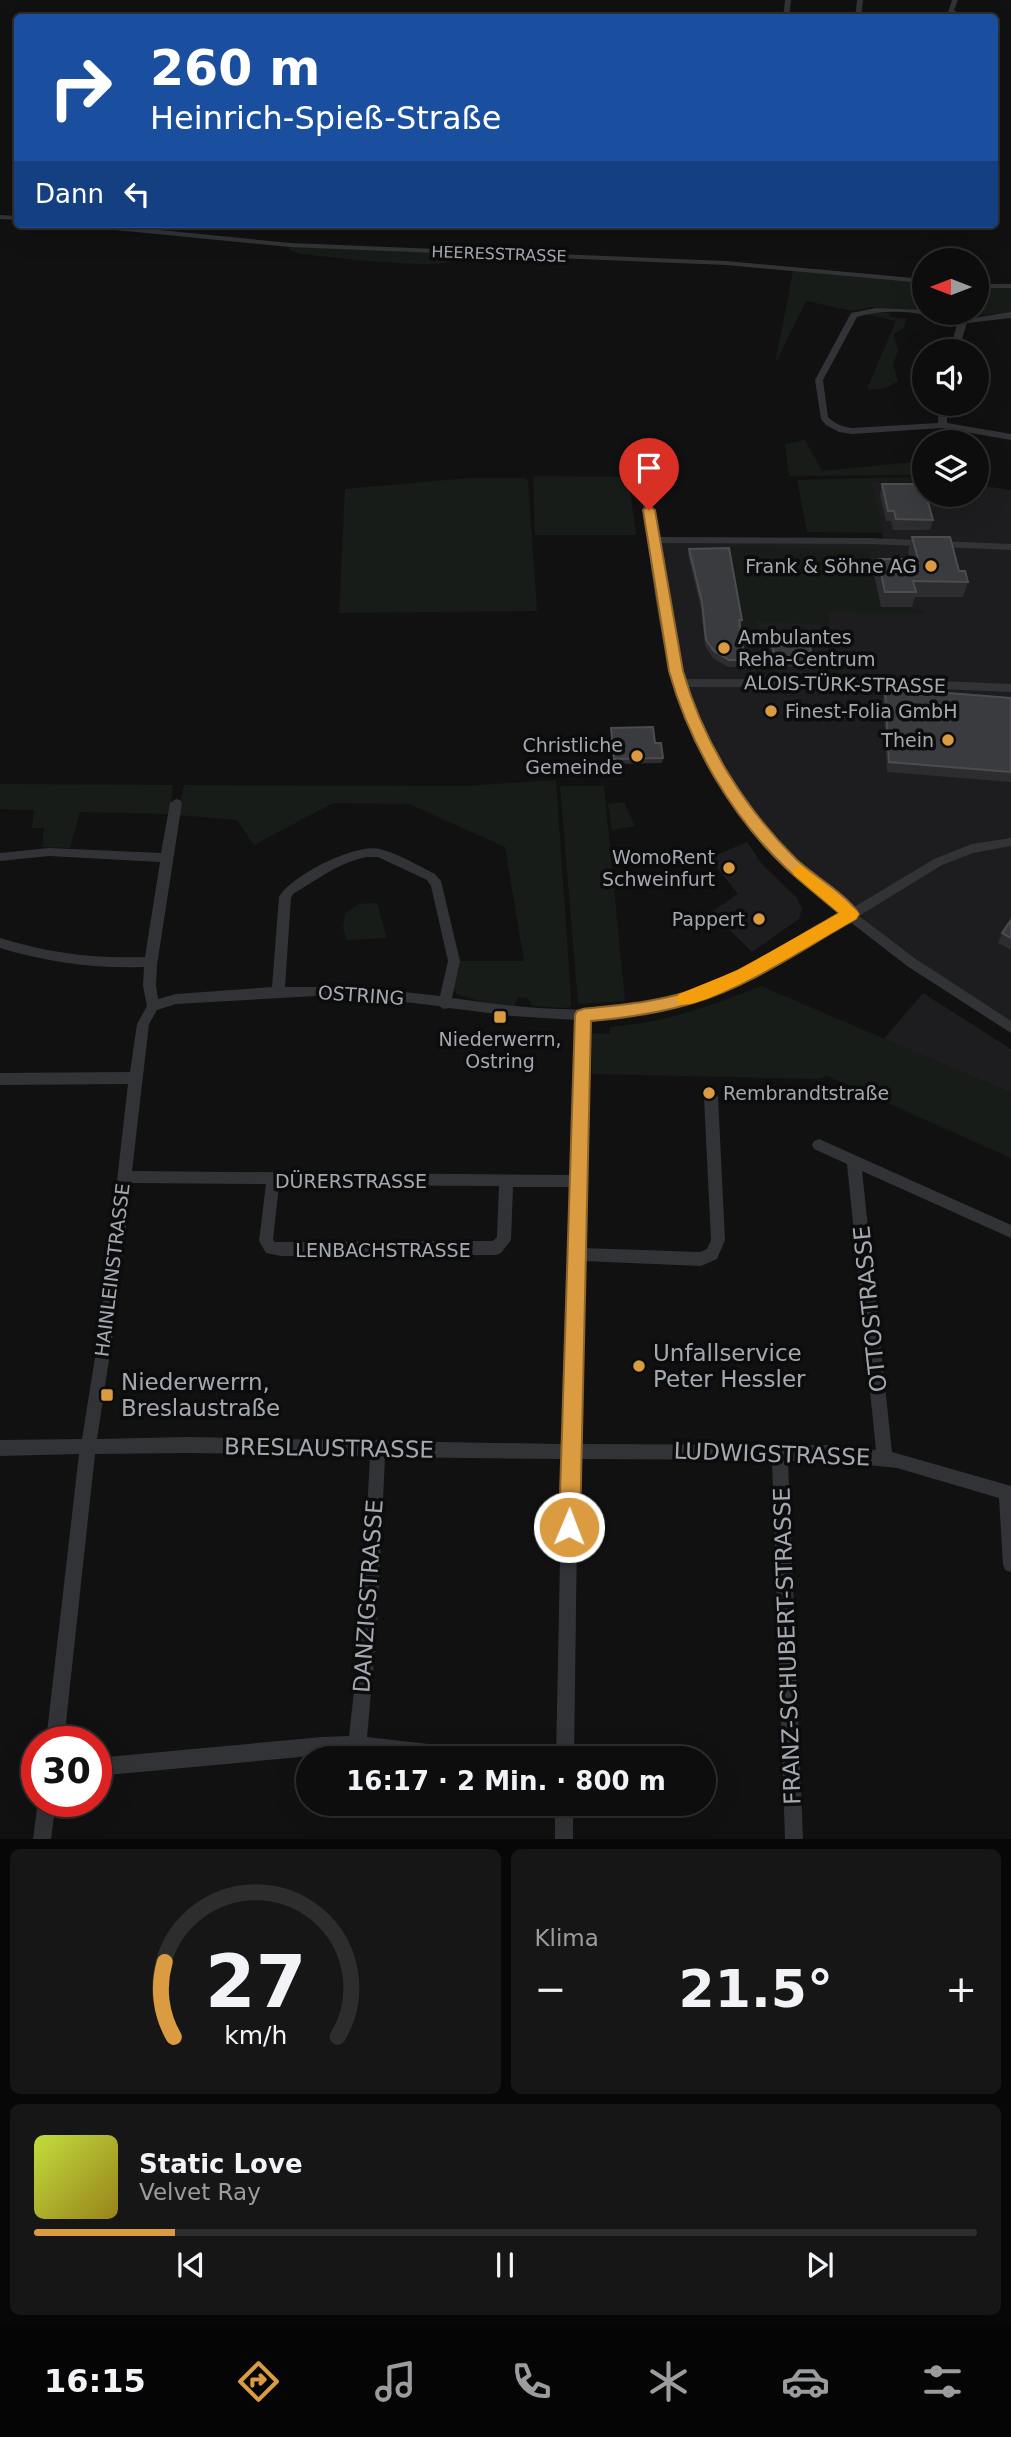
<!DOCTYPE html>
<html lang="de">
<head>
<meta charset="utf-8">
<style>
  :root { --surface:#0d0d0e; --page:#161617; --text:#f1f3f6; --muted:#9a9c9e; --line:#2d2d2e; --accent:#db9b40 }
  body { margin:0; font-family:"DejaVu Sans",sans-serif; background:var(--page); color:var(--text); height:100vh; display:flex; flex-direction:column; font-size:26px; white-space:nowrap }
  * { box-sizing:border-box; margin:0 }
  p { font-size:23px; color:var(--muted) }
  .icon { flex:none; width:38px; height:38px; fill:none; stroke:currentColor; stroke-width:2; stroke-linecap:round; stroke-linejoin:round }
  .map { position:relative; height:1839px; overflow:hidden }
  .drawer { display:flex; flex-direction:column; gap:10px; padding:10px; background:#070708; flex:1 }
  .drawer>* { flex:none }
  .guide { position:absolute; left:14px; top:14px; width:984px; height:214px; border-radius:7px; box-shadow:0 7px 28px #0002,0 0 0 2px var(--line); background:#1a4fa0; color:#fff; overflow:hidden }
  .needle { width:46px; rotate:270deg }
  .tools { position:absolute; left:912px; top:248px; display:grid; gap:14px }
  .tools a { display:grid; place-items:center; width:77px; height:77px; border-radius:50%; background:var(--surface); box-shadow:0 7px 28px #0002,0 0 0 2px var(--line); font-size:35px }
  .speed { position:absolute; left:21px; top:1726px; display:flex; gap:14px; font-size:35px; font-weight:700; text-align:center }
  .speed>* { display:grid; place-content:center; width:91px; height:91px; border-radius:50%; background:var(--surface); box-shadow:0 7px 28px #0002,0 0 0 2px var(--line); line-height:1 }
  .speed .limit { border:10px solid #d22; background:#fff; color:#111 }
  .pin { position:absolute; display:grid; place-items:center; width:60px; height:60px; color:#fff; margin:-72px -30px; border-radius:50% 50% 50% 0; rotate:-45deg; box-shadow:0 0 7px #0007 }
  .pin .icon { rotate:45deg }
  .me { position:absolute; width:77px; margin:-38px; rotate:1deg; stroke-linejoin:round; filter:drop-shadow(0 0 5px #0008) }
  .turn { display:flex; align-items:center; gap:24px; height:147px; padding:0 21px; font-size:32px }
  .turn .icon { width:91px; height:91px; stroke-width:2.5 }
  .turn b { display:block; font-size:49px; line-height:60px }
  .then { display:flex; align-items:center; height:66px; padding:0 21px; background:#0003; gap:14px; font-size:26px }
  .big { font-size:52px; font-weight:700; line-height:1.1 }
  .drawer .card { flex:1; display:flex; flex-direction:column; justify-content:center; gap:10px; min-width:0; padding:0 24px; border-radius:10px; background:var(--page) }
  .drawer .dial { align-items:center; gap:0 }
  .dial svg { height:182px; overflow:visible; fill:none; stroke:var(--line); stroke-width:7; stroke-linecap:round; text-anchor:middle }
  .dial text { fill:var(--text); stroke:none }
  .song { display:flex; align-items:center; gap:21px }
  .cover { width:84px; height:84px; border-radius:10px; background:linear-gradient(135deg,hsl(70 70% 55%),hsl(50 70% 35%)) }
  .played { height:7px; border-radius:4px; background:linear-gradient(90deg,var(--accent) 15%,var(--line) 15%) }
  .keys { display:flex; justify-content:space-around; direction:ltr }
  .heat { display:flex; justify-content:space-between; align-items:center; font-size:38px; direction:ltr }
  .drawer .tiles { flex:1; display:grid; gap:10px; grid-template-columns:1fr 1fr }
  .card:last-child { grid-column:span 2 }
  .trip { position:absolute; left:296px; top:1746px; width:420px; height:70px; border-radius:35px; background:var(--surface); box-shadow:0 7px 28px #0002,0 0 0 2px var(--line); font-weight:700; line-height:70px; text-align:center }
  .dock { display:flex; height:112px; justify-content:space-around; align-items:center; background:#050506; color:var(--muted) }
  .dock .icon { width:49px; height:49px }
  .dock .active { color:var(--accent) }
  .dock b { font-size:32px; color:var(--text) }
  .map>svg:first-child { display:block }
  .built { fill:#1d1d1f }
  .green { fill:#181c18 }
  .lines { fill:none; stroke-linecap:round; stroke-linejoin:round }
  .minor { fill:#323336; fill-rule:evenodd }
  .wall { fill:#2d2d30 }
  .building { fill:#3a3b3e; stroke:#4a4c50; stroke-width:2 }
  .route { fill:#db9b40; stroke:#8e652a; stroke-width:2 }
  .slow { fill:#f59e0b }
  .poi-dot { fill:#db9b40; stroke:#0c0c0d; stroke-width:2.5 }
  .labels { text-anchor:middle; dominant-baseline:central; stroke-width:7; stroke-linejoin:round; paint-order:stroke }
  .far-street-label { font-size:16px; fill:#a4a9b1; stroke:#0c0c0d }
  .poi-label { font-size:19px; fill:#a4a9b1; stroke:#0c0c0d; text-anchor:end }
  .street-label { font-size:19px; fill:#a4a9b1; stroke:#0c0c0d }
  .near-street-label { font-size:23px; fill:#a4a9b1; stroke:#0c0c0d }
  .near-poi-label { font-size:23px; fill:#a4a9b1; stroke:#0c0c0d; text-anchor:start }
</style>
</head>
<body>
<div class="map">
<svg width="1011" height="1839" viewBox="0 0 1011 1839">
  <rect width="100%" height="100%" fill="#111112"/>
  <path class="built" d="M870,482L924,483V495H976L977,485L1011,490V1027L825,893L736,796L684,696L654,540L884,541Z
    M747,842L762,864L797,898L802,909L799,919L752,952L711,912L738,894L709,858Z
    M923,993L1011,1049V1093L884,1039Z"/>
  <path class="green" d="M290,246L476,255C445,274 339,257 300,254L289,250Z
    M793,271L924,282V311L871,307L853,311L806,301L775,364Z
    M977,287L1011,288V313L963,316L942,313H976Z
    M874,312L889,313V317L906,319L904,328L893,334L898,350L893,365L898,381C889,388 879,390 867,389L896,321L865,314Z
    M805,440L822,471L924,461V475L789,476L785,444Z
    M533,476L628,477L636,535H535Z
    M908,477L924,478V483L872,482L884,533L807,532L797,480Z
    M469,478H524L528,481L537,611L339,613L345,489Z
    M717,547L876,549L877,551L869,552L881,607H912L927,613L827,612L838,673L867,674V676H826L825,671H833L824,625L757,621L762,662H771L775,666H770L771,670H777L778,675H757L747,627H741L735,596Z
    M556,780L571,997V1006L565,1008L532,1006L528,998L518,997L514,1006L483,1002L456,994L454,986L460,961H524L505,847L409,804L333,803L254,845L237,820L178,815L184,785L465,786Z
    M0,784L173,785L170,814L80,812L70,848L42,847L44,828H32L34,810L0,809Z
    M560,786H604L625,1001L578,1004Z
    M624,802L635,826L612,830L608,804Z
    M377,903L387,938L347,940L343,928L345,914L358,904Z
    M761,986L1011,1093V1158L827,1076L818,1079L592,1074V1033L610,1034V1027C664,1023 711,1006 761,986Z"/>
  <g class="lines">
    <path class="minor" d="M785,0H791L789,18H783Z
      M857,0H863L861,18H855Z
      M952,0H958L954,10L966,18H957L948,12Z
      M0,215L18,216V220L0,219Z
      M71,224H99L290,243L726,261L924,279V283L726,265L290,247L75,226Z
      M976,284H1011V288H976Z
      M876,308L924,310V313H940L961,320L1011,312V318L967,323L958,352H950L957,324C929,312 887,307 857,317L823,380L828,417C835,424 843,427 852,428L938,423L939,404H947V423L1011,434V440L942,428L852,434L839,432L826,425L821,419L815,380L851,313Z
      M645,482L650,485L657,537L870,538L1011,544V550L870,544L658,543L669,617L684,679L914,680L1011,684V692L914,688L686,687C714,777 780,849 851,909L934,859L972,844L1011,838V846L973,853L942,865L859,916L916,959L1011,1021V1033L907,966L849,921C802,944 759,976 711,995C671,1011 631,1017 589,1020L583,1248L700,1252L707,1249L711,1240L704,1097L706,1093L711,1091L716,1093L718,1097L725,1240L717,1259L701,1266L583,1261L578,1444L829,1445L876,1450L847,1164L814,1149L812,1145L814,1141L819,1139L1011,1225V1238L862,1171L892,1452L1011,1486V1572L1005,1570L1003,1564L999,1498L897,1468L829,1461H788L803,1839H785L772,1460L578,1459L574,1759H556L562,1459L385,1457L377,1628L367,1737L480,1750L486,1753L489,1759H401L357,1754L322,1755L96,1776V1758L322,1737L349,1736L361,1628L370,1456L189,1453L95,1454L64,1741H46L79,1454L0,1456V1440L82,1439L102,1313L128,1084L0,1085V1073L130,1072L137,1024L147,1006L143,986L144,967C94,969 47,962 0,948V938C48,953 95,959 145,957L160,862L49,856L0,861V853L49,848L161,853L170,803L176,799L180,800L182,803L157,965L156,986L158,999L176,994L272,987L279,897C291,876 355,843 380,849C397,853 419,866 435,874L441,881L460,961L452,998C535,1010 624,1020 704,987C752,967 794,937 840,914C768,852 702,777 674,684C655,620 650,551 640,485ZM367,857H378L427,880L431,886L448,961L440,996L361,987H285L291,898L293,894C317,880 339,862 367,857ZM315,996L361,997L439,1006L444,1009L449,1008L512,1016L576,1020L571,1175L132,1171L149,1024L157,1010L176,1004ZM131,1183L266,1184L259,1241L266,1253L281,1256L496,1255L501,1253L511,1240L513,1187H571L562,1444L383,1441L378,1439L374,1441L189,1437L97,1439L116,1313ZM279,1185L499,1186L497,1237L493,1241L275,1242L273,1240Z
      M38,1801H56L51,1839H33Z
      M555,1804H573V1839H555Z"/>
  </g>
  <path class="wall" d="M882,484L933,520L930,530H893L891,521H886L880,494Z
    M912,537L959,571L968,582L963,597H915L912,607H881L874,574L878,559H910L908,552Z
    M689,549L742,620L741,627H740L745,660L744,667H728L713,658L705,646L701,609L688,555Z
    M769,634L813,663L812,668L775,666L768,640Z
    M885,688L1011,698V782L887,772L883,698Z
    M611,728L655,743L663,758L662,763L614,764Z
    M1011,920V950L998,943L1002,933Z"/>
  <path class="building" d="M882,484H923L924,495H926L933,520L896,519L894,511H888Z
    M912,537H950L959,571H965L968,582L913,581L916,592H885L878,559H918Z
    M729,548L742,620H739L745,660H729L714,651L706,640L702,602L689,549Z
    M769,634L808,635L813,663L776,661Z
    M885,688L1011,698V772L889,762Z
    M653,727L655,743H661L663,758L614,759L611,728Z
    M1011,920V938L1002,933Z"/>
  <path class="route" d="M649,506L655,510L683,671C703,741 743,806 795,858C812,875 847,894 859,914L856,919C804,948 751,986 693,1003C660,1013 626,1018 591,1021L580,1527L577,1535L569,1538L562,1535L559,1527L575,1015L577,1011L583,1009C619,1005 656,1002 690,991C743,972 791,941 839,913C821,898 803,884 786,868C731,816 689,743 669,671L643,510Z"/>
  <path class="slow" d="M800,865L856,910L859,914L856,919C829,934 703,1012 679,1004L676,999L679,994L738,970L839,913L794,875L792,871Z"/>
  <g class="poi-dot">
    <circle cx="931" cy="566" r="7"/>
    <circle cx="724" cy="648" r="7"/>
    <circle cx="771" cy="711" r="7"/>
    <circle cx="948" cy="740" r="7"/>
    <circle cx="637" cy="756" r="7"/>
    <circle cx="729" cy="868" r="7"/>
    <circle cx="759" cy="919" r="7"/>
    <rect x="493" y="1010" width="14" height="14" rx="3.5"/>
    <circle cx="709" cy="1093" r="7"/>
    <circle cx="639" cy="1366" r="7"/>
    <rect x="100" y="1388" width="14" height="14" rx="3.5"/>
  </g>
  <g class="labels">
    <g class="far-street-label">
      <text transform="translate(499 254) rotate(2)">HEERESSTRASSE</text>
    </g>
    <g class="poi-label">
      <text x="917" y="566">Frank &amp; Söhne AG</text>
      <text x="738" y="637" text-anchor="start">Ambulantes<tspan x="738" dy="22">Reha-Centrum</tspan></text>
      <text x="785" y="711" text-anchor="start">Finest-Folia GmbH</text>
      <text x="934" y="740">Thein</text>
      <text x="623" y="745">Christliche<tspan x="623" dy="22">Gemeinde</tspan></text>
      <text x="715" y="857">WomoRent<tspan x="715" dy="22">Schweinfurt</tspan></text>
      <text x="745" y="919">Pappert</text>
      <text x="500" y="1039" text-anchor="middle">Niederwerrn,<tspan x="500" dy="22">Ostring</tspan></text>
      <text x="723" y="1093" text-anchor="start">Rembrandtstraße</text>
    </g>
    <g class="street-label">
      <text transform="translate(845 684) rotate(1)">ALOIS-TÜRK-STRASSE</text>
      <text transform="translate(361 995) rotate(4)">OSTRING</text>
      <text x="351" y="1181">DÜRERSTRASSE</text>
      <text x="383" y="1250">LENBACHSTRASSE</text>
      <text transform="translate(112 1270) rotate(-83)">HAINLEINSTRASSE</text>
    </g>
    <g class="near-street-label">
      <text transform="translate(870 1309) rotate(-96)">OTTOSTRASSE</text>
      <text transform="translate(329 1448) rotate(1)">BRESLAUSTRASSE</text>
      <text transform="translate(772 1454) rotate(2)">LUDWIGSTRASSE</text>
      <text transform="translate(368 1596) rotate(-86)">DANZIGSTRASSE</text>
      <text transform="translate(787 1646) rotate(-92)">FRANZ-SCHUBERT-STRASSE</text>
    </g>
    <g class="near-poi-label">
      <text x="653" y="1353">Unfallservice<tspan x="653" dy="26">Peter Hessler</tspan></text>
      <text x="121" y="1382">Niederwerrn,<tspan x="121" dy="26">Breslaustraße</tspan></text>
    </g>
  </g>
</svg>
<div class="tools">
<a><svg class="needle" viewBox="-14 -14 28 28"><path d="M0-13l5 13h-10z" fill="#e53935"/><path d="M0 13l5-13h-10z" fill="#9a9c9e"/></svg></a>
<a><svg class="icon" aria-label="sound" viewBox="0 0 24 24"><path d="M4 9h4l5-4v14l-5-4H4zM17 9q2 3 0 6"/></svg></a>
<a><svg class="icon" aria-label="layers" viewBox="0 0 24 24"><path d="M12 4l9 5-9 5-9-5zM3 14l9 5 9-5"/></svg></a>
</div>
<div class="speed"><div class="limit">30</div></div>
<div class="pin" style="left:649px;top:510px;background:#d93025"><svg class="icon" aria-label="arrive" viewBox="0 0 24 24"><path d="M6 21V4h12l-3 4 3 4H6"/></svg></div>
<svg class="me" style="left:569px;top:1527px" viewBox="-20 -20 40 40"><circle r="17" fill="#db9b40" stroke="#fff" stroke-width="3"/><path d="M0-11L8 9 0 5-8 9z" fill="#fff"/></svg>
<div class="trip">16:17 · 2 Min. · 800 m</div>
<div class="guide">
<div class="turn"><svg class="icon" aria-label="right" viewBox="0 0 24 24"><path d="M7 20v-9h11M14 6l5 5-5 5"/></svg><div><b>260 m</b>Heinrich-Spieß-Straße</div></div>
<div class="then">Dann<svg class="icon" aria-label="left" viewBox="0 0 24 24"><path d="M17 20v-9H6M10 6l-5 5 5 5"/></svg></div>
</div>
</div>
<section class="drawer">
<div class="tiles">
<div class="card dial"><svg viewBox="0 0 100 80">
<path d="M14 69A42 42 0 1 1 86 69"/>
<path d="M14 69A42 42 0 0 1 10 36" stroke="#db9b40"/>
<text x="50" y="56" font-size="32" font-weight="700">27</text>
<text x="50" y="72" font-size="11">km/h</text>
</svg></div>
<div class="card"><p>Klima</p>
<div class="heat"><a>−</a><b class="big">21.5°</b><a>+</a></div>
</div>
<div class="card">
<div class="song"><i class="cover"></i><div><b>Static Love</b><p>Velvet Ray</p></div></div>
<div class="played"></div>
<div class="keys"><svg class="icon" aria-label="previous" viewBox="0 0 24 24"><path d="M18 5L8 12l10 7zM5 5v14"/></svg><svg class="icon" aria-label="pause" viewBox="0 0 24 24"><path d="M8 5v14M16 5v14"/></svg><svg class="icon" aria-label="next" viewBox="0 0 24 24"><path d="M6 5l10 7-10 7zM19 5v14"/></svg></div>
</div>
</div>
</section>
<nav class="dock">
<b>16:15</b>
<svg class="icon active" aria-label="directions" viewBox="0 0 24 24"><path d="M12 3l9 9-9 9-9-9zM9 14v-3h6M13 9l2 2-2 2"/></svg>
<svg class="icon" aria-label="music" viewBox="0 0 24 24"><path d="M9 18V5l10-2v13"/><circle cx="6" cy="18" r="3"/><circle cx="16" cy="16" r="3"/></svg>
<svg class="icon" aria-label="phone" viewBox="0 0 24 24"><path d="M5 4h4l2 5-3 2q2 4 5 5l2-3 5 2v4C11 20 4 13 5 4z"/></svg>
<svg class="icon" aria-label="climate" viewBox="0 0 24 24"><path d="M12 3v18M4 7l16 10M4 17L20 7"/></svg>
<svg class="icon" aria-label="car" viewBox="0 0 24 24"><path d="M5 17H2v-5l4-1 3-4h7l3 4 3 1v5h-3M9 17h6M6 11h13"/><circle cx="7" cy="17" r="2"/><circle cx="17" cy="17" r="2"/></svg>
<svg class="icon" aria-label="filters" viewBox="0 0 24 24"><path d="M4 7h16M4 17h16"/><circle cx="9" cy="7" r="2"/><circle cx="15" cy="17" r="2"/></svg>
</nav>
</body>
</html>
